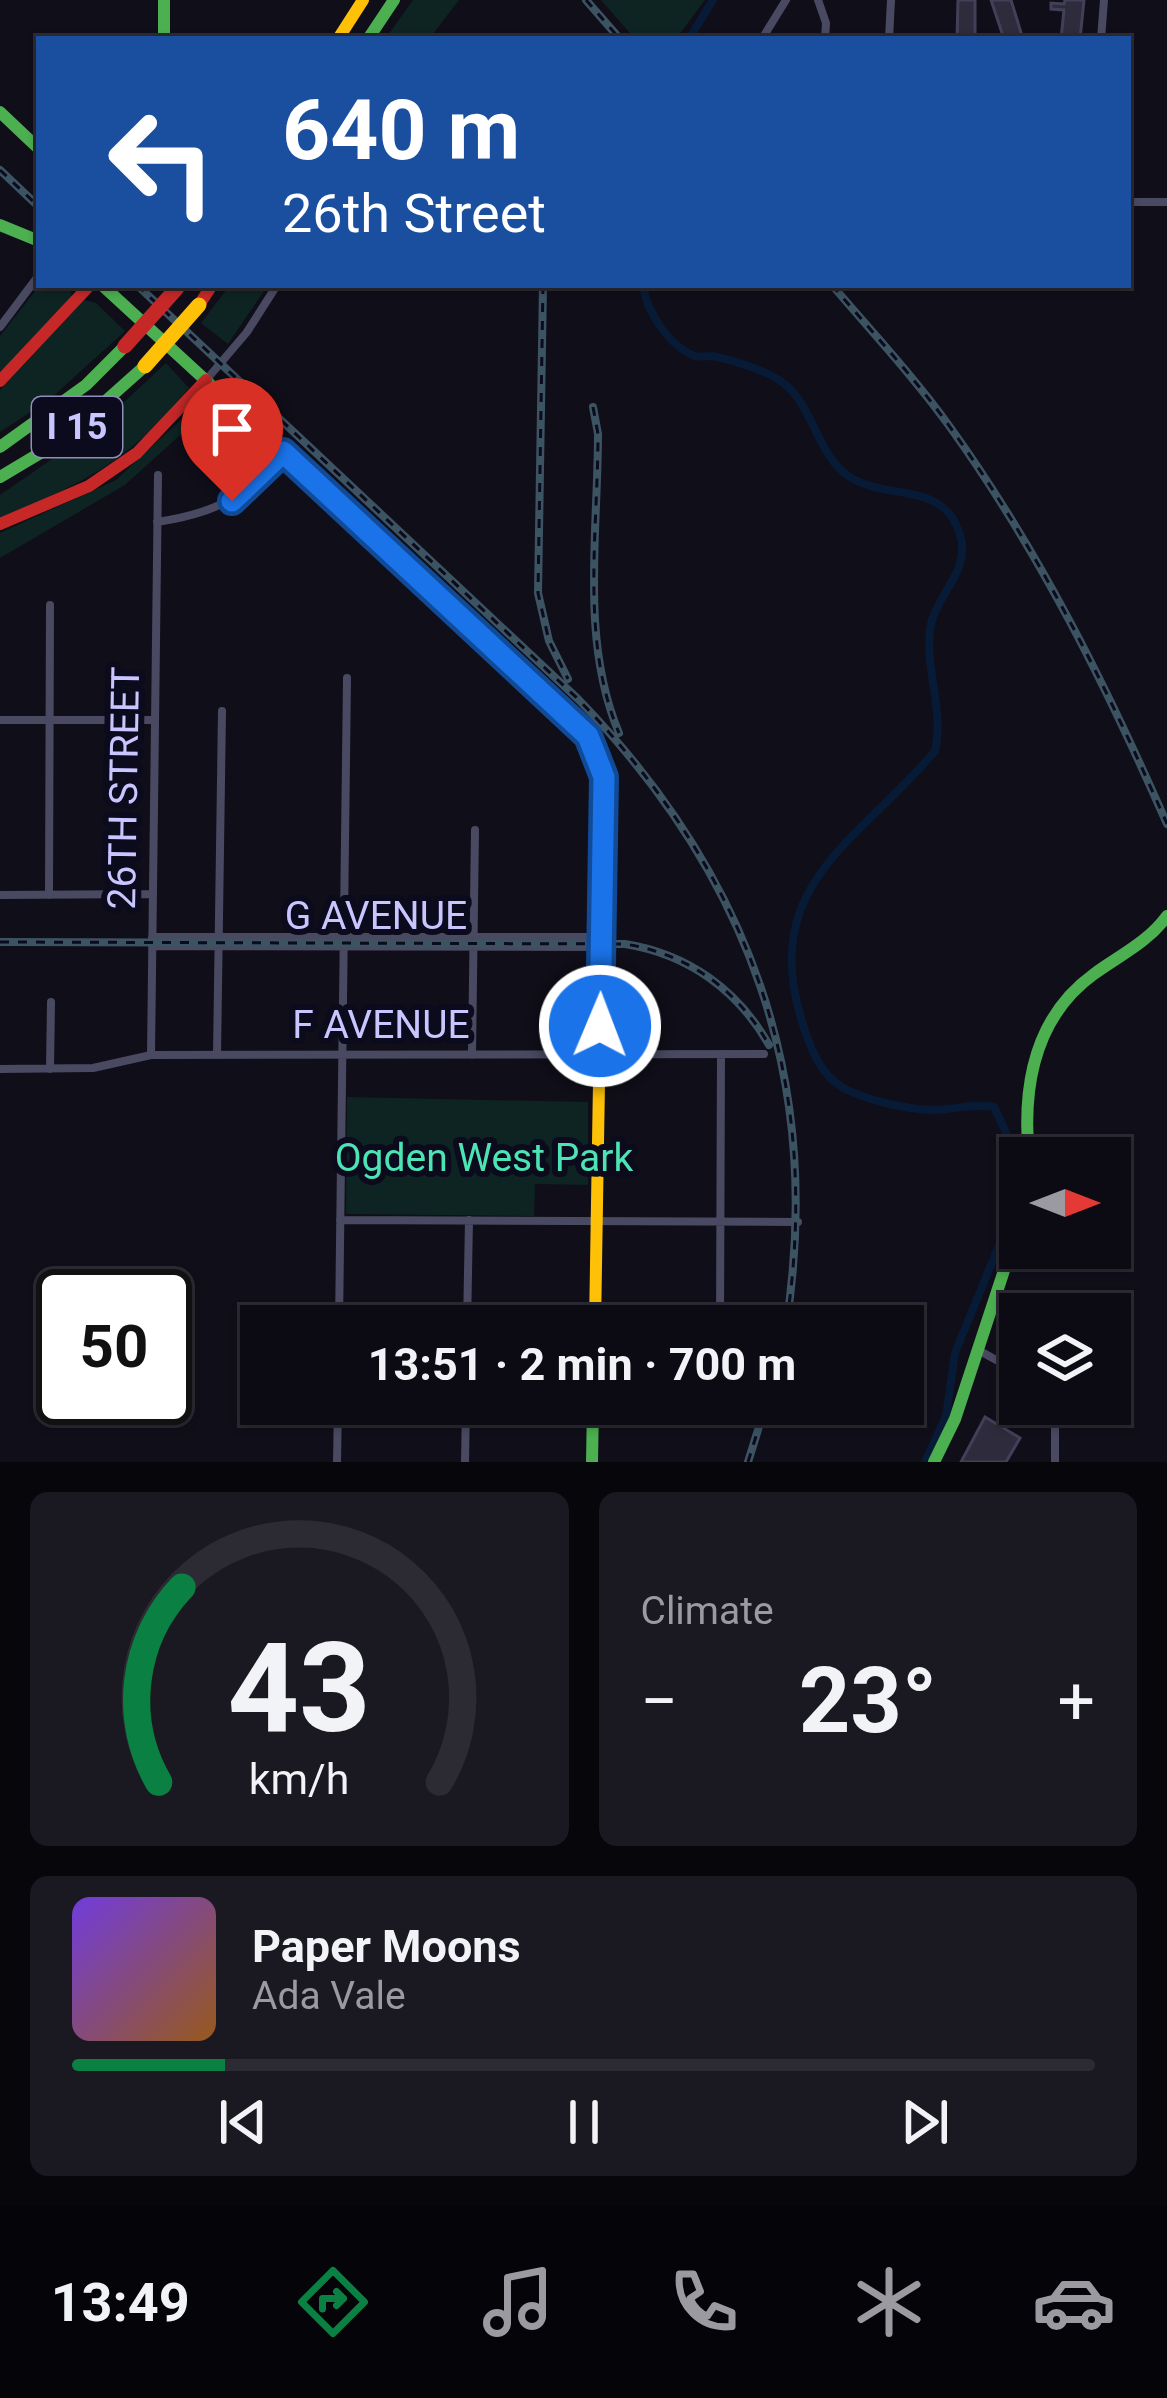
<!DOCTYPE html>
<html lang="en">
<head>
<meta charset="utf-8">
<style>
  :root { --surface:#0c0a13; --page:#1a1821; --text:#f1f3f6; --muted:#9a9aa0; --line:#2c2b33; --accent:#0b8043 }
  body { margin:0; font-family:Roboto,sans-serif; background:var(--page); color:var(--text); height:100vh; display:flex; flex-direction:column; font-size:45px; white-space:nowrap }
  * { box-sizing:border-box; margin:0 }
  p { font-size:39px; color:var(--muted) }
  .icon { flex:none; width:66px; height:66px; fill:none; stroke:currentColor; stroke-width:2; stroke-linecap:round; stroke-linejoin:round }
  .map { position:relative; height:1462px; overflow:hidden }
  .drawer { display:flex; flex-direction:column; gap:30px; padding:30px; background:#07060a; flex:1 }
  .drawer>* { flex:none }
  .top-card { position:absolute; left:36px; top:36px; width:1095px; height:252px; border-radius:0px; box-shadow:0 3px 9px #0004,0 0 0 3px var(--line); background:#1a4fa0; color:#fff; overflow:hidden }
  .needle { width:78px; rotate:90deg }
  .tools { position:absolute; left:999px; top:1137px; display:grid; gap:24px }
  .tools a { display:grid; place-items:center; width:132px; height:132px; border-radius:0px; background:var(--surface); box-shadow:0 3px 9px #0004,0 0 0 3px var(--line); font-size:60px }
  .speed { position:absolute; left:36px; top:1269px; display:flex; gap:24px; font-size:60px; font-weight:700; text-align:center }
  .speed>* { display:grid; place-content:center; width:156px; height:156px; border-radius:50%; background:var(--surface); box-shadow:0 3px 9px #0004,0 0 0 3px var(--line); line-height:1 }
  .speed .limit { border:6px solid #111; border-radius:18px; background:#fff; color:#111 }
  .pin { position:absolute; display:grid; place-items:center; width:102px; height:102px; color:#fff; margin:-123px -51px; border-radius:50% 50% 50% 0; rotate:-45deg; box-shadow:0 0 12px #0007 }
  .pin .icon { rotate:45deg }
  .me { position:absolute; width:132px; margin:-66px; rotate:1deg; stroke-linejoin:round; filter:drop-shadow(0 0 9px #0008) }
  .turn { display:flex; align-items:center; gap:42px; height:252px; padding:0 48px; font-size:54px }
  .turn .icon { width:156px; height:156px; stroke-width:2.5 }
  .turn b { display:block; font-size:84px; line-height:102px }
  .big { font-size:90px; font-weight:700; line-height:1.1 }
  .drawer .widget { flex:1; display:flex; flex-direction:column; justify-content:center; gap:18px; min-width:0; padding:0 42px; border-radius:18px; background:var(--page) }
  .drawer .dial { align-items:center; gap:0 }
  .dial svg { height:312px; overflow:visible; fill:none; stroke:var(--line); stroke-width:7; stroke-linecap:round; text-anchor:middle }
  .dial text { fill:var(--text); stroke:none }
  .song { display:flex; align-items:center; gap:36px }
  .cover { width:144px; height:144px; border-radius:18px; background:linear-gradient(135deg,hsl(260 70% 55%),hsl(30 70% 35%)) }
  .played { height:12px; border-radius:6px; background:linear-gradient(90deg,var(--accent) 15%,var(--line) 15%) }
  .keys { display:flex; justify-content:space-around; direction:ltr }
  .heat { display:flex; justify-content:space-between; align-items:center; font-size:66px; direction:ltr }
  .drawer .tiles { flex:1; display:grid; gap:30px; grid-template-columns:1fr 1fr }
  .widget:last-child { grid-column:span 2 }
  .trip { position:absolute; left:240px; top:1305px; width:684px; height:120px; border-radius:0px; background:var(--surface); box-shadow:0 3px 9px #0004,0 0 0 3px var(--line); font-weight:700; line-height:120px; text-align:center }
  .tab-bar { display:flex; height:192px; justify-content:space-around; align-items:center; background:#050408; color:var(--muted) }
  .tab-bar .icon { width:84px; height:84px }
  .tab-bar .on { color:var(--accent) }
  .tab-bar b { font-size:54px; color:var(--text) }
  .map>svg:first-child { display:block }
  .green { fill:#0d2423 }
  .lines { fill:none; stroke-linecap:round; stroke-linejoin:round }
  .canal { stroke:#071b37; stroke-width:8 }
  .building { fill:#2d2b3c; stroke:#424058; stroke-width:3 }
  .street { stroke:#494a62; stroke-width:8 }
  .fast { stroke:#4caf50; stroke-width:12 }
  .slow { stroke:#ffc107; stroke-width:12 }
  .jam { stroke:#c62828; stroke-width:12 }
  .rail-casing { stroke:#3c5362; stroke-width:8 }
  .rail { stroke:#0c0a1d; stroke-width:3; stroke-dasharray:9; stroke-linecap:butt }
  .slow-bridge { stroke:#ffc107; stroke-width:15 }
  .jam-bridge { stroke:#c62828; stroke-width:15 }
  .route-casing { stroke:#114b97; stroke-width:30 }
  .route { stroke:#1a73e8; stroke-width:21 }
  .labels { text-anchor:middle; dominant-baseline:central; stroke-width:12; stroke-linejoin:round; paint-order:stroke }
  .shield { fill:#0c0a1d; stroke:#908ebb; stroke-width:3 }
  .shield-label { font-size:36px; font-weight:bold; fill:#c9c6ff }
  .street-label { font-size:39px; fill:#c9c6ff; stroke:#0c0a1d }
  .park-label { font-size:39px; fill:#4de4b5; stroke:#0c0a1d }
</style>
</head>
<body>
<div class="map">
<svg width="1167" height="1462" viewBox="0 0 1167 1462">
  <rect width="100%" height="100%" fill="#100e19"/>
  <path class="green" d="M413,0H459L429,39H385Z
    M601,0H705L676,39H635Z
    M40,285H69L72,297L0,376V336Z
    M230,285H268L228,344L201,323Z
    M84,300L96,303L125,331L49,400L0,432V390Z
    M166,363L189,388C127,464 87,480 0,519V495L94,430Z
    M198,404L210,408L125,485L0,558V533L116,480Z
    M347,1097L588,1102V1185L535,1184L534,1216L346,1214Z"/>
  <g class="lines">
    <path class="canal" d="M689,39L713,0
      M643,285C646,311 669,346 695,356C698,357 710,356 713,356C733,360 765,370 782,382C814,405 816,455 850,477C889,502 947,479 961,539C969,571 937,595 931,624C923,666 945,709 935,751C862,839 760,882 801,1018C808,1042 819,1074 842,1087C864,1100 906,1109 931,1110C953,1110 971,1103 994,1107L1020,1162
      M925,1462L946,1416L955,1353L1020,1194"/>
  </g>
  <path class="building" d="M958,0H975V39H957Z
    M991,0H1011L1023,39H1004Z
    M1065,0H1084L1080,39H1061L1064,10L1051,9V3L1064,4Z
    M985,1417L1020,1438L1006,1462H961Z"/>
  <g class="lines">
    <path class="street" d="M818,0L826,23L825,39
      M762,39L786,0
      M889,39L891,0
      M1101,39L1104,0
      M1128,202H1167
      M0,327L39,275
      M207,379L247,332L277,285
      M157,522C222,512 239,498 283,452
      M0,720H155
      M0,895L153,894
      M49,895L50,605
      M152,937H601
      M152,946L601,947
      M151,1055L158,475
      M217,1055L222,711
      M472,1055L475,830
      M0,1069L93,1068L151,1055L764,1054
      M50,1069L51,1002
      M340,1220L798,1222
      M339,1326L347,678
      M467,1326L469,1220
      M720,1326L721,1054
      M245,1344H261
      M978,1350L1020,1373
      M1048,1404L1055,1424V1462
      M337,1462L338,1404
      M465,1462L466,1404"/>
    <path class="fast" d="M164,0V39
      M368,39L394,0
      M0,112L39,149
      M0,225L39,241
      M102,285L438,594
      M0,447L86,385L125,346
      M0,477L62,440L145,366
      M1029,1158C1022,1088 1033,1018 1094,974C1120,955 1147,943 1167,916
      M592,1462L593,1404
      M934,1462L955,1419L1020,1222"/>
    <path class="slow" d="M338,39L363,0
      M438,594L588,737L604,777L595,1326"/>
    <path class="jam" d="M199,305L212,285
      M0,381L90,285
      M0,524L89,486L137,453L206,380"/>
    <defs>
      <path id="rail" d="M586,0L620,39
        M0,170L39,207
        M137,285L578,699C750,876 824,1082 786,1326
        M543,285L538,593L549,641L568,679
        M832,285C872,332 914,377 950,427C1039,551 1106,685 1167,824
        M593,407L598,434C598,533 580,640 619,733
        M0,942L625,944C688,954 738,990 769,1045
        M748,1462L766,1404"/>
    </defs>
    <use href="#rail" class="rail-casing"/>
    <use href="#rail" class="rail"/>
    <path class="slow-bridge" d="M145,366L199,305"/>
    <path class="jam-bridge" d="M125,346L177,288"/>
  </g>
  <g class="lines">
    <defs>
      <path id="route" d="M232,501L283,452L588,736L604,777L600,1026"/>
    </defs>
    <use href="#route" class="route-casing"/>
    <use href="#route" class="route"/>
  </g>
  <g class="labels">
    <rect class="shield" x="32" y="397" width="90" height="60" rx="9"/>
    <g class="shield-label">
      <text x="77" y="427">I 15</text>
    </g>
    <g class="street-label">
      <text transform="translate(124 788) rotate(-89)">26TH STREET</text>
      <text x="376" y="916">G AVENUE</text>
      <text x="381" y="1025">F AVENUE</text>
    </g>
    <g class="park-label">
      <text x="484" y="1158">Ogden West Park</text>
    </g>
  </g>
</svg>
<div class="tools">
<a><svg class="needle" viewBox="-14 -14 28 28"><path d="M0-13l5 13h-10z" fill="#e53935"/><path d="M0 13l5-13h-10z" fill="#9a9aa0"/></svg></a>
<a><svg class="icon" aria-label="layers" viewBox="0 0 24 24"><path d="M12 4l9 5-9 5-9-5zM3 14l9 5 9-5"/></svg></a>
</div>
<div class="speed"><div class="limit">50</div></div>
<div class="pin" style="left:232px;top:501px;background:#d93025"><svg class="icon" aria-label="arrive" viewBox="0 0 24 24"><path d="M6 21V4h12l-3 4 3 4H6"/></svg></div>
<svg class="me" style="left:600px;top:1026px" viewBox="-20 -20 40 40"><circle r="17" fill="#1a73e8" stroke="#fff" stroke-width="3"/><path d="M0-11L8 9 0 5-8 9z" fill="#fff"/></svg>
<div class="trip">13:51 · 2 min · 700 m</div>
<div class="top-card">
<div class="turn"><svg class="icon" aria-label="left" viewBox="0 0 24 24"><path d="M17 20v-9H6M10 6l-5 5 5 5"/></svg><div><b>640 m</b>26th Street</div></div>
</div>
</div>
<section class="drawer">
<div class="tiles">
<div class="widget dial"><svg viewBox="0 0 100 80">
<path d="M14 69A42 42 0 1 1 86 69"/>
<path d="M14 69A42 42 0 0 1 20 19" stroke="#0b8043"/>
<text x="50" y="56" font-size="32" font-weight="700">43</text>
<text x="50" y="72" font-size="11">km/h</text>
</svg></div>
<div class="widget"><p>Climate</p>
<div class="heat"><a>−</a><b class="big">23°</b><a>+</a></div>
</div>
<div class="widget">
<div class="song"><i class="cover"></i><div><b>Paper Moons</b><p>Ada Vale</p></div></div>
<div class="played"></div>
<div class="keys"><svg class="icon" aria-label="previous" viewBox="0 0 24 24"><path d="M18 5L8 12l10 7zM5 5v14"/></svg><svg class="icon" aria-label="pause" viewBox="0 0 24 24"><path d="M8 5v14M16 5v14"/></svg><svg class="icon" aria-label="next" viewBox="0 0 24 24"><path d="M6 5l10 7-10 7zM19 5v14"/></svg></div>
</div>
</div>
</section>
<nav class="tab-bar">
<b>13:49</b>
<svg class="icon on" aria-label="directions" viewBox="0 0 24 24"><path d="M12 3l9 9-9 9-9-9zM9 14v-3h6M13 9l2 2-2 2"/></svg>
<svg class="icon" aria-label="music" viewBox="0 0 24 24"><path d="M9 18V5l10-2v13"/><circle cx="6" cy="18" r="3"/><circle cx="16" cy="16" r="3"/></svg>
<svg class="icon" aria-label="phone" viewBox="0 0 24 24"><path d="M5 4h4l2 5-3 2q2 4 5 5l2-3 5 2v4C11 20 4 13 5 4z"/></svg>
<svg class="icon" aria-label="climate" viewBox="0 0 24 24"><path d="M12 3v18M4 7l16 10M4 17L20 7"/></svg>
<svg class="icon" aria-label="car" viewBox="0 0 24 24"><path d="M5 17H2v-5l4-1 3-4h7l3 4 3 1v5h-3M9 17h6M6 11h13"/><circle cx="7" cy="17" r="2"/><circle cx="17" cy="17" r="2"/></svg>
</nav>
</body>
</html>
